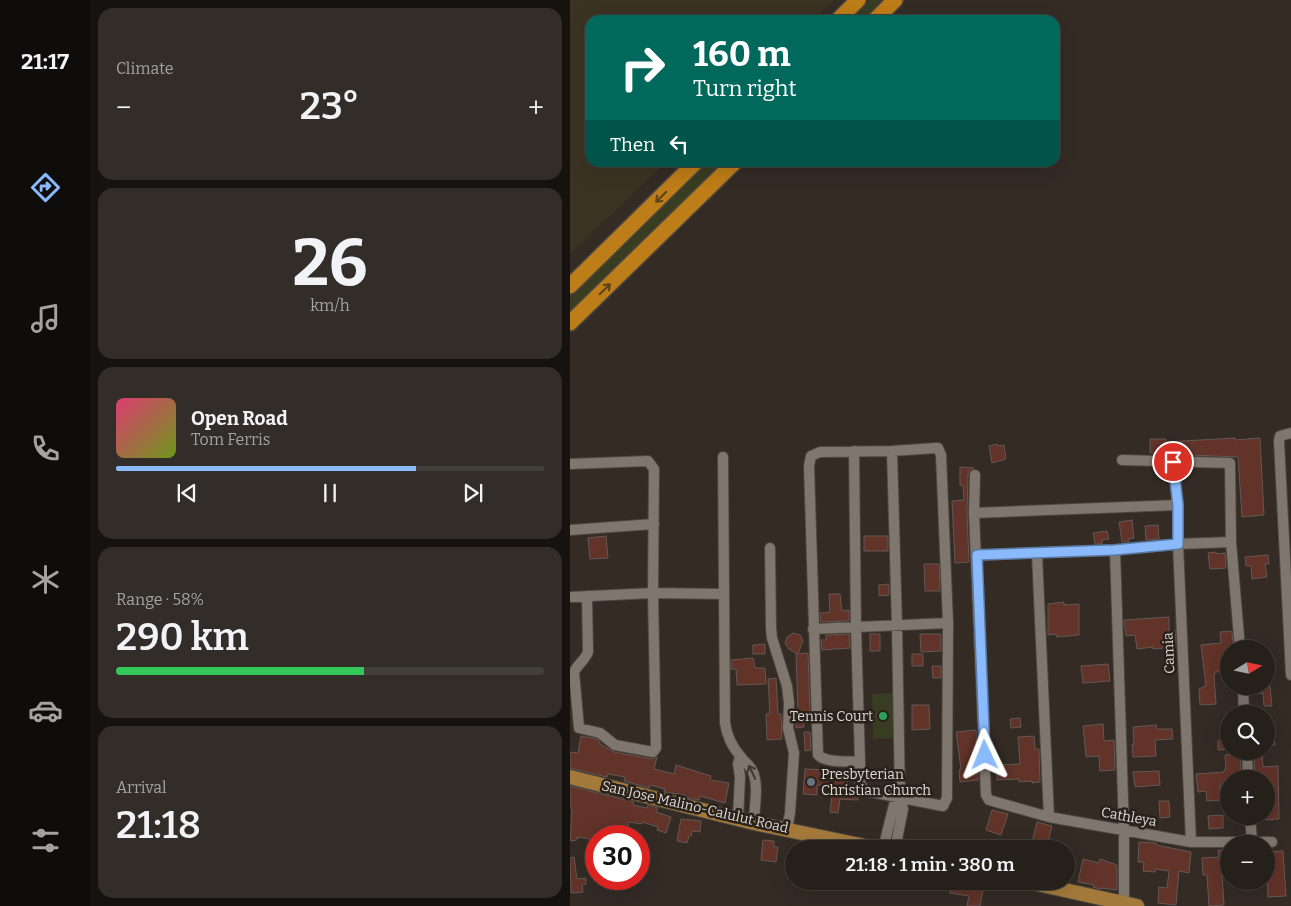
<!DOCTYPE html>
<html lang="en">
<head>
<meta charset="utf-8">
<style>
  :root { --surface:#26201b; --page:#322d28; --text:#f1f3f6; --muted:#a4a3a3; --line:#423e3a; --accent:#8abafc }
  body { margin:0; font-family:Bitter,serif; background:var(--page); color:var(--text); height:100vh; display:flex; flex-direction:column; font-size:19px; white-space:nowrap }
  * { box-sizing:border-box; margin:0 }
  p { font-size:16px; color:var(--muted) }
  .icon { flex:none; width:28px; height:28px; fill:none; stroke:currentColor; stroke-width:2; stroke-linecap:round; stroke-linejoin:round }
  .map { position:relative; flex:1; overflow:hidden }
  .sheet { display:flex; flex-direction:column; gap:8px; padding:8px; background:#15120f; width:480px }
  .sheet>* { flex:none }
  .hud { position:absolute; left:15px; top:15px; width:475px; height:152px; border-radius:15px; box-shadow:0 5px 20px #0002,0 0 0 1px var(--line); background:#00695c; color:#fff; overflow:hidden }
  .needle { width:32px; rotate:80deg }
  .buttons { position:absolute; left:650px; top:640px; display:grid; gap:10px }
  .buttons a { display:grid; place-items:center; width:55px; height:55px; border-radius:50%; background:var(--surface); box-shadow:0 5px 20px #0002,0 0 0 1px var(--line); font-size:25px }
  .speed { position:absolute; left:15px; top:825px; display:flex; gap:10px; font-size:25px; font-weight:700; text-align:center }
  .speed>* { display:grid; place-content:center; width:65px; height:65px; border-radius:50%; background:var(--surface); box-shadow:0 5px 20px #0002,0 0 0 1px var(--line); line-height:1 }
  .speed .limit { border:8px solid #d22; background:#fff; color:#111 }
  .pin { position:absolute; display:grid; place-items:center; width:42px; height:42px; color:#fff; margin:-21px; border:2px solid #fff; border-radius:50%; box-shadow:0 1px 5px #0007 }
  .me { position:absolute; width:55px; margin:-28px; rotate:358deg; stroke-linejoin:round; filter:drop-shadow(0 0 4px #0008) }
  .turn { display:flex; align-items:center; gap:18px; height:105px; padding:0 25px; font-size:22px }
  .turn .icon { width:65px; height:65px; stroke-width:2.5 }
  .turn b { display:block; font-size:35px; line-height:42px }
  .then { display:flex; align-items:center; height:48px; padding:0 25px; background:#0003; gap:10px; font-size:19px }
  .big { font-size:38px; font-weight:600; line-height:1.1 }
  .sheet .tile { flex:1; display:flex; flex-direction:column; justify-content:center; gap:8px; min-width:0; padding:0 18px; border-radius:15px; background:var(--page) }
  .sheet .dial { align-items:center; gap:0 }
  .dial b { font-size:65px; line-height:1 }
  .song { display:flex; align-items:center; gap:15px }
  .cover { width:60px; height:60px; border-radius:8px; background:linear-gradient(135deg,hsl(340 70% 55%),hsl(80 70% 35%)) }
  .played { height:5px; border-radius:2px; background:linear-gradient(90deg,var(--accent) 70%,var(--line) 70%) }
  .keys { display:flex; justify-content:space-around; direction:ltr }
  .heat { display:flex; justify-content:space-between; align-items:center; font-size:28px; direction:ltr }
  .charge { height:8px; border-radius:4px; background:linear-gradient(90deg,#34c759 58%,var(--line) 0) }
  .trip { position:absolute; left:215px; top:840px; width:290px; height:50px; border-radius:25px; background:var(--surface); box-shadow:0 5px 20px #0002,0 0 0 1px var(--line); font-weight:600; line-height:50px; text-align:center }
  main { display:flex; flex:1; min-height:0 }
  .tab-bar { display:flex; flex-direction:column; width:90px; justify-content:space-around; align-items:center; background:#0f0d0b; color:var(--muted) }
  .tab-bar .icon { width:35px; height:35px }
  .tab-bar .selected { color:var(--accent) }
  .tab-bar b { font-size:22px; color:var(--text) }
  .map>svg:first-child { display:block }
  .commercial { fill:#3b3322 }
  .green { fill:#383c21 }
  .building { fill:#613329; stroke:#645855 }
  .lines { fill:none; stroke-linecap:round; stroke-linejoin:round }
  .minor-casing { stroke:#4d4741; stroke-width:12 }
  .major-casing { stroke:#4d4741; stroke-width:16 }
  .highway-casing { stroke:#4d4741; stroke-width:18 }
  .minor { stroke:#7f766e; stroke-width:10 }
  .major { stroke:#a47a3a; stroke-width:14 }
  .highway { stroke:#bd7d18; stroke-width:15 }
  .oneway { stroke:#5d421a }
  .oneway2 { stroke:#3e3730 }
  .route-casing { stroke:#5a79a4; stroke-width:12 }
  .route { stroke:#8abafc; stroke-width:9 }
  .leisure-dot { fill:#2e9e5b; stroke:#29221b; stroke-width:2 }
  .worship-dot { fill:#6b7280; stroke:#29221b; stroke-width:2 }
  .labels { text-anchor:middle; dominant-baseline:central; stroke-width:5; stroke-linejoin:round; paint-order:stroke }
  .street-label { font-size:14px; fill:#dfdad5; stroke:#29221b }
  .poi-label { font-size:14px; fill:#dfdad5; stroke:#29221b; text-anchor:end }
</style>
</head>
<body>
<main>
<nav class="tab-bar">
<b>21:17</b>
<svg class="icon selected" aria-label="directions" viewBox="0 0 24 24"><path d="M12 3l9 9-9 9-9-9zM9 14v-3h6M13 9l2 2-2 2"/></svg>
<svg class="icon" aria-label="music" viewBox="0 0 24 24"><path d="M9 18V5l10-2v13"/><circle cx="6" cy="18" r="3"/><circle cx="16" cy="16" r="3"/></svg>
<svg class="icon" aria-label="phone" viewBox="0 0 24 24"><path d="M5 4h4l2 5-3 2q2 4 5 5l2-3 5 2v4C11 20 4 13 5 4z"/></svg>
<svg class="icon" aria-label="climate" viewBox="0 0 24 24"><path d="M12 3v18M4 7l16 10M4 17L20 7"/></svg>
<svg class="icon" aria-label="car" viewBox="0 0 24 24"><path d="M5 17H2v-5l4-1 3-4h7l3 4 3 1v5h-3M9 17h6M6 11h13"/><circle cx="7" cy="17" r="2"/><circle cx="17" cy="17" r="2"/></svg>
<svg class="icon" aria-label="filters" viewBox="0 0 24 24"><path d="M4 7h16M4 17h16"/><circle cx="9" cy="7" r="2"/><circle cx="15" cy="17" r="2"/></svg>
</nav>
<section class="sheet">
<div class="tile"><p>Climate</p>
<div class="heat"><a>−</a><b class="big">23°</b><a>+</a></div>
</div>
<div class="tile dial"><b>26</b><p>km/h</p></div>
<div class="tile">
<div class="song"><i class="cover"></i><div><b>Open Road</b><p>Tom Ferris</p></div></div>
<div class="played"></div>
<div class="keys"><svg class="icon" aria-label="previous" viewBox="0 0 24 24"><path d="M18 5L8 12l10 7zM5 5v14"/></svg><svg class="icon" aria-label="pause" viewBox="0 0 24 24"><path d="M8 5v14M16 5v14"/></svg><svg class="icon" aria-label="next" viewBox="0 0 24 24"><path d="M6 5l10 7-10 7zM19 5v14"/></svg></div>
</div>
<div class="tile"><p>Range · 58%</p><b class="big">290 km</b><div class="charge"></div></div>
<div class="tile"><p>Arrival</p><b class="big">21:18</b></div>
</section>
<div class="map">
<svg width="721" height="906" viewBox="0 0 721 906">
  <rect width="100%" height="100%" fill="#332b24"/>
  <path class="commercial" d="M0,0H264L243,20H20V162L95,163L0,254Z"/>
  <path class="green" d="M299,0H321L301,20H279Z
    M137,163H158L0,317V295Z
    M323,693L325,738L303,739L302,694Z"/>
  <path class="building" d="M665,438V440L690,438L694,515L672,517L668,457L620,455V451L580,453V439H596V442Z
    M427,444V446L434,445L436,459L422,463L419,446Z
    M390,467L404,468L399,471L398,475L397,513L399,562L385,563L382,501L394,500L393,486L390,485Z
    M562,520L564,538L558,539L559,542H552L549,522Z
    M588,525L589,539L576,540L575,526Z
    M537,531L539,539L532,540V544H525L523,533Z
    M36,536L38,558L20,559L18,538Z
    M294,536H318V551H294Z
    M646,552L647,554L655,553L656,568L640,569L638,553Z
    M698,555L699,564H695L697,577L682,579L681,566H676L675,557Z
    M354,564H369L370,591H355Z
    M319,584V595L309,596V585Z
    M259,594H270L272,611L279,610V621L251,622L250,613L260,612Z
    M494,602V605L509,604V635L487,637L486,634L478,635V604Z
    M599,617V631L605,630L606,647L583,649V647L567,649L565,635L556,636L554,620Z
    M662,631L663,646H659V671L645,672V674H644L646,704L630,705L629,689L636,686L631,645L651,643L650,632Z
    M223,633L230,635L233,641L228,654L238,653L240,716H233L234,727L226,728L225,713H228L226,654H227L219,649L215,643L217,637Z
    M279,634L280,648L252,650L251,640H256V635Z
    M300,634H310V651H300Z
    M350,634H371V651L351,652Z
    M195,644V654H183V645Z
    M342,654H353V666H342Z
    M183,658L185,668H195L196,684L167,685L166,669H161V660Z
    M538,664L540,681L513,683L511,666Z
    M362,666H371V678H363Z
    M206,678L208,714H211L212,739L197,740L196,714H200L198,679Z
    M684,686H700L702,706H694L693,693L685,694Z
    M342,705H359L360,729L342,730Z
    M450,718L451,727L441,728L440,719Z
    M533,724L534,741L544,740L545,770L530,771L529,756L516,757L513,726Z
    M586,725L587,729H602L603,739L585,740L586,756L563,757L562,744H564L563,727Z
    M703,729L705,745H696V730Z
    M406,730L408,780L390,782L389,770L391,769L386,732Z
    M234,732H240L241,750L235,751Z
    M11,736L27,739L30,742V744L44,752L82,759L87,757L84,769L104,774L106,765L141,776L140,780L159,783L155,803L130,796L129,800L115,797V795L94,792L95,789L80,785L79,788L54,781L55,777L38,774L37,777L0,768V752L8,753Z
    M464,736L465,749H469L470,782L462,783V781L449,782V779L427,780V765L450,764L448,737Z
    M659,740V749L648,750V741Z
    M684,751H692L693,767L708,766L709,819L696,820V779H685Z
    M670,754L671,779H659V783L650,784L651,800L637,801L636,791L628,792L626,774L654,772V770L656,769L655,755Z
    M235,769L263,770L262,778L278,780L277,787H284L283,791L288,793V800L270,799L268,813L260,812L263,787L247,785V795L233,794Z
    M589,771L590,785L565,787L563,772Z
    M0,786L64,802L63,805L77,808L78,805L88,808L86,812L101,817L96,833L87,830L88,827L72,822L71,824L59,822L57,830L43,827L42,836H26V840L7,837V840L0,841L2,808H0Z
    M589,801H599L600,817L590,818Z
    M422,810L438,814L431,835L416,830Z
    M653,815V828L639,829L638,816Z
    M111,819L131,821L130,832L122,831L121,836H119L117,843L107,841Z
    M467,822L482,826L477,846L462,842Z
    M193,840L204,841V847H208L206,862L191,860Z
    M569,842L586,843V845L621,852L619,873L609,871L606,905L588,903L589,887L597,888L599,871L585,869V872L573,871L574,862H568Z
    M648,850H659V873L652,874L654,905L639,906L637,875H633L632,858L649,857Z
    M713,851L716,896L698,897L696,852Z
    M4,857L7,879L16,878V884L12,885L13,892L1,893L0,858Z
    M513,859L529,863L530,859L547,865V890L531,888V889L523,887L524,885L508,882Z
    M381,883L413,890L410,906H397L399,896L380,893Z"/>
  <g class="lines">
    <defs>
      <path id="minor" d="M721,433L710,436L709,441L721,675
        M366,448H368L371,455L378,623L377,798L373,806L296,791L290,784V762C278,761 256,763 248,755L239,466L241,456L250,452L322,451Z
        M284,451L286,628L290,762
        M322,451L327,626L330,797L333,809L325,849
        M153,457L155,723C157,737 162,747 171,757C175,763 181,766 183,772C189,787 184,807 184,823
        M552,460L660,463L661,542L670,649
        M603,462L608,505V544L621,842
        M0,464L78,461L84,469L83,593L86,748L83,752L45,745L30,733L9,728L4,672C8,664 15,660 18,652L17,596
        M405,475L404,513L416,795L419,800L479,817L621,842H702
        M404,513L608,505
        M0,530L84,524
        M200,548L201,628L202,638L217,686L219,703L218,728L224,753L220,813L217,829
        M545,550L554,830V903
        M467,554L479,817
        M407,555L545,550L608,544L661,542
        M0,597L83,593L154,594
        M243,629L378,623
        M673,686L674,714
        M677,751L678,779
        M680,816L682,841
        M168,819L170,777L168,764L170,757
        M313,849L324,805L330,797"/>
      <path id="major" d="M0,777L184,823L309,849
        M454,881L567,906"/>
      <path id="highway" d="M268,20L288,0
        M305,20L325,0
        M0,286L126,162
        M0,323L165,162"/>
    </defs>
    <use href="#minor" class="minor-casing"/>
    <use href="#major" class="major-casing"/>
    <use href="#highway" class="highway-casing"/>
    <use href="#minor" class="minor"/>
    <use href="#major" class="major"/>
    <use href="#highway" class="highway"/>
  </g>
  <defs><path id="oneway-shaft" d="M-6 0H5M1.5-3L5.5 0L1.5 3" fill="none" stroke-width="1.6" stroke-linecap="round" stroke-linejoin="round" transform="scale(1.25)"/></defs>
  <g class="oneway">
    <use href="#oneway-shaft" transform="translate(91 197) rotate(135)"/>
    <use href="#oneway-shaft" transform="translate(35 289) rotate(-44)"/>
  </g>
  <use class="oneway2" href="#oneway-shaft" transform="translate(182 772) rotate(-115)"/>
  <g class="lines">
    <defs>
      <path id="route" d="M415,755L407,555L544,550L608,544V505L603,462"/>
    </defs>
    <use href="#route" class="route-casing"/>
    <use href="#route" class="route"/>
  </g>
  <circle class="leisure-dot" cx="313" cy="716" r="5"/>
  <circle class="worship-dot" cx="241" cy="782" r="5"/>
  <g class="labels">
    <g class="street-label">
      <text transform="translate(599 653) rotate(-93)">Camia</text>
      <text transform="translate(125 807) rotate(13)">San Jose Malino-Calulut Road</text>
      <text transform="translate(559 817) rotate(10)">Cathleya</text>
    </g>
    <g class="poi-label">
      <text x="303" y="716">Tennis Court</text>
      <text x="251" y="774" text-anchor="start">Presbyterian<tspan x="251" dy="16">Christian Church</tspan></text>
    </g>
  </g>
</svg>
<div class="buttons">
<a><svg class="needle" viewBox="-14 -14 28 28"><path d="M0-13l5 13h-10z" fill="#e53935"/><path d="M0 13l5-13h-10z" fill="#a4a3a3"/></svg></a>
<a><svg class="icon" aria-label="search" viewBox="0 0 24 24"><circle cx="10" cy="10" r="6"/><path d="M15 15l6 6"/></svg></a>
<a>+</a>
<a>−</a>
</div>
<div class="speed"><div class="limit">30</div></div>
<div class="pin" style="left:603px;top:462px;background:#d93025"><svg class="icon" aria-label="arrive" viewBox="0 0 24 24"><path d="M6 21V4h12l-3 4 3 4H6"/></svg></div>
<svg class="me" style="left:415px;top:755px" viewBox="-20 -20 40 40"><path d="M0-17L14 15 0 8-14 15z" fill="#8abafc" stroke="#fff" stroke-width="4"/></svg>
<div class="trip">21:18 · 1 min · 380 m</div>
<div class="hud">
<div class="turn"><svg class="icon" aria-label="right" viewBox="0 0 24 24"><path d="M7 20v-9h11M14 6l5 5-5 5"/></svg><div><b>160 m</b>Turn right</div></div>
<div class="then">Then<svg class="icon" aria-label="left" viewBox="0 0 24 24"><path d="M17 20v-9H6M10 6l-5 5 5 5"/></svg></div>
</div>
</div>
</main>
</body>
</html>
